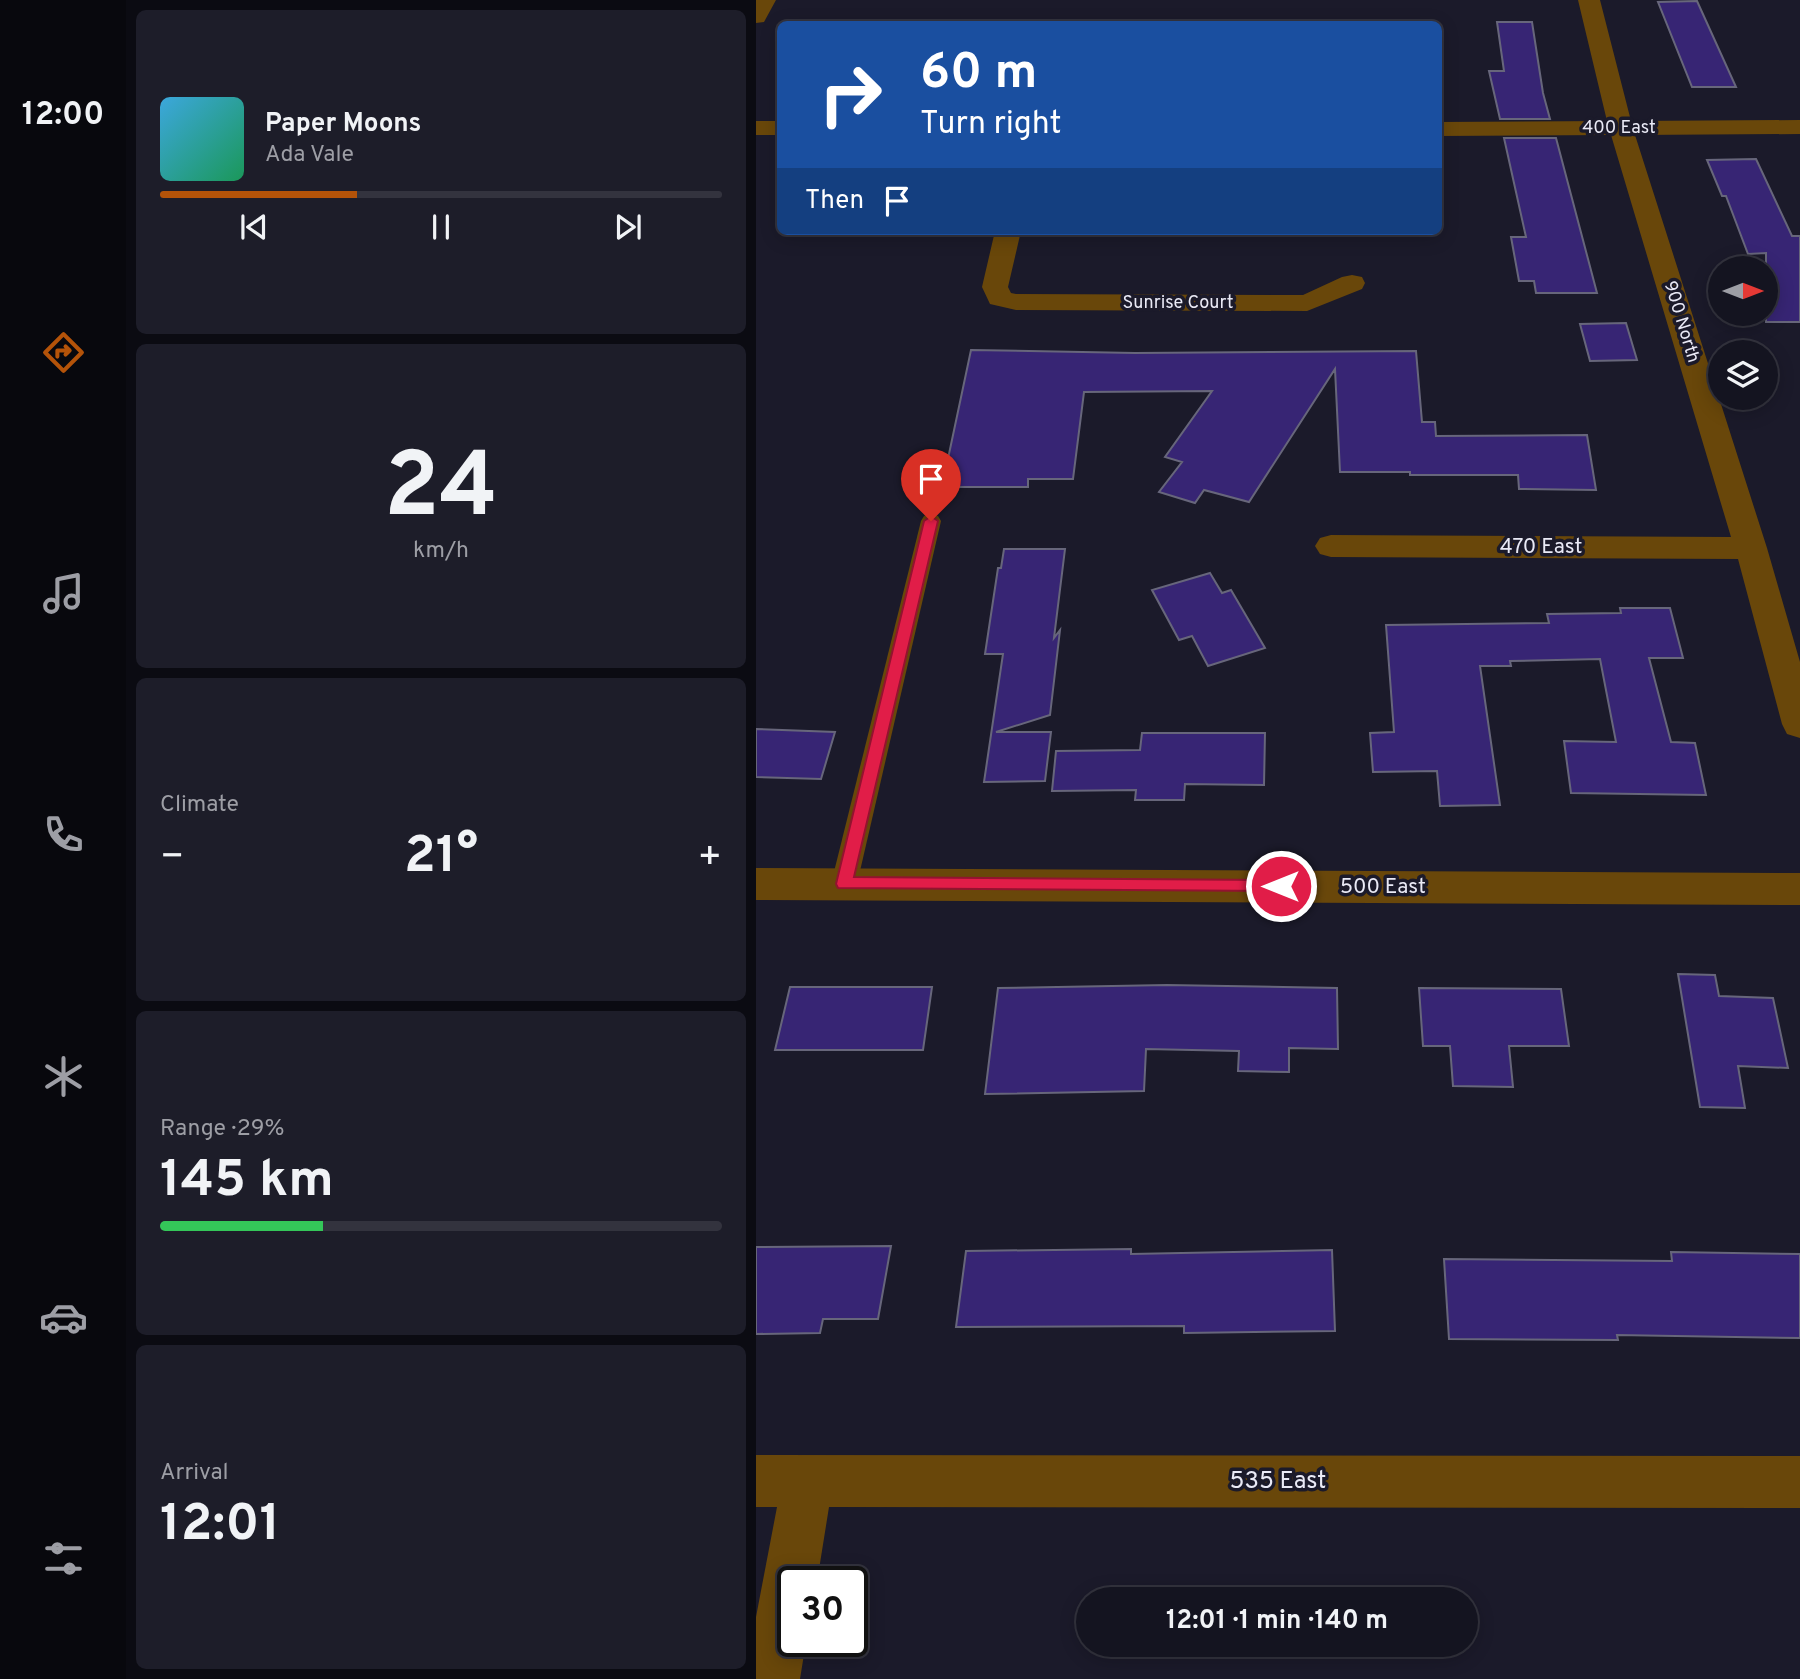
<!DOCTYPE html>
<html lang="en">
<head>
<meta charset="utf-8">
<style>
  :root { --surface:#141420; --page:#1d1d29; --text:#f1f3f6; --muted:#9d9ea5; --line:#33333e; --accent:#b45309 }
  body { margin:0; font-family:Overpass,sans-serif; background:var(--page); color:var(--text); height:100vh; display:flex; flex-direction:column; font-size:26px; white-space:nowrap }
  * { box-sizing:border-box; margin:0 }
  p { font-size:23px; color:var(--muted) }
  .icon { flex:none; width:38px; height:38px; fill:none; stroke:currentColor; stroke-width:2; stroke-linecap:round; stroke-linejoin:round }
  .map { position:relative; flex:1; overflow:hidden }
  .details { display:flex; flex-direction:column; gap:10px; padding:10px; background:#0b0b12; width:630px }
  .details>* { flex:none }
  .hud { position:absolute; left:21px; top:21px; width:665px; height:214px; border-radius:10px; box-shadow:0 4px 18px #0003,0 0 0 2px var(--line); background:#1a4fa0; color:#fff; overflow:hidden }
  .needle { width:46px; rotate:90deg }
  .fabs { position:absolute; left:952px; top:256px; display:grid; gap:14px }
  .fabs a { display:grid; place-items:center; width:70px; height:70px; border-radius:50%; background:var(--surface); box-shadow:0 4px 18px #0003,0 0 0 2px var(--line); font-size:35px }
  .speed { position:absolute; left:21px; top:1566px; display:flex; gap:14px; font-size:35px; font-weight:700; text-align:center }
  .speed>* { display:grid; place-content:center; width:91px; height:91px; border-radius:50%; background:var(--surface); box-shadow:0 4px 18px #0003,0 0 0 2px var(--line); line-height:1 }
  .speed .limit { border:4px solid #111; border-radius:10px; background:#fff; color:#111 }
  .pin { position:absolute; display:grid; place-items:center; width:60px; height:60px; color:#fff; margin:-72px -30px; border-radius:50% 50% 50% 0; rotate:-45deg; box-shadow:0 0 7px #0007 }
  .pin .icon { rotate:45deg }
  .me { position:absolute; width:77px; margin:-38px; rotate:270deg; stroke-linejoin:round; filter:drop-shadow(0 0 5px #0008) }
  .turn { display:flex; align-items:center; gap:24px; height:147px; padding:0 28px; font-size:32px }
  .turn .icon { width:91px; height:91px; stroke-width:2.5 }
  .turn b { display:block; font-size:49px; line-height:60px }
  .then { display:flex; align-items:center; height:66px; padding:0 28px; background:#0003; gap:14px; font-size:26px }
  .big { font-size:52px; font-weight:700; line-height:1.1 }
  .details .card { flex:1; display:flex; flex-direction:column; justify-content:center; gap:10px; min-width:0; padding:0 24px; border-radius:10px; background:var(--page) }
  .details .dial { align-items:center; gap:0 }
  .dial b { font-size:91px; line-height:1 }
  .song { display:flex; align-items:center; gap:21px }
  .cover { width:84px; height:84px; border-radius:10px; background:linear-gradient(135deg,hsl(200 70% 55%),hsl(150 70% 35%)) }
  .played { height:7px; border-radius:4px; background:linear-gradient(90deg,var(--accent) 35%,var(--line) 35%) }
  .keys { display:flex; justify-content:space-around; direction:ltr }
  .heat { display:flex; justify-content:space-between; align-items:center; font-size:38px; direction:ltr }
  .charge { height:10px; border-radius:5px; background:linear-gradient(90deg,#34c759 29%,var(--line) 0) }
  .trip { position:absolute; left:320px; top:1587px; width:402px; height:70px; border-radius:35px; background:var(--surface); box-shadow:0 4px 18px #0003,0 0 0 2px var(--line); font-weight:700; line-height:70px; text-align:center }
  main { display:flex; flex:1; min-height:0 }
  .tab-bar { display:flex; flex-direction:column; width:126px; justify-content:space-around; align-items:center; background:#08080d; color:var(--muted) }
  .tab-bar .icon { width:49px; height:49px }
  .tab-bar .current { color:var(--accent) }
  .tab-bar b { font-size:32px; color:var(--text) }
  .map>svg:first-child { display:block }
  .building { fill:#372574; stroke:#67667b; stroke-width:2 }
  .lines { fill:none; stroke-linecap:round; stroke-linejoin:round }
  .service { fill:#69470a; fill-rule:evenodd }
  .minor { fill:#69470a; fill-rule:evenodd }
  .route { fill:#e11d48; stroke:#92132f; stroke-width:2 }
  .labels { text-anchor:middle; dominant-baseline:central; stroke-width:7; stroke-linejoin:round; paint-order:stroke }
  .far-street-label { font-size:18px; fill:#eaeaf6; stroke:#1b1a2a }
  .street-label { font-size:21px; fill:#eaeaf6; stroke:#1b1a2a }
  .near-street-label { font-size:24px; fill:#eaeaf6; stroke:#1b1a2a }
</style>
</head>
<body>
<main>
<nav class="tab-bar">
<b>12:00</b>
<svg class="icon current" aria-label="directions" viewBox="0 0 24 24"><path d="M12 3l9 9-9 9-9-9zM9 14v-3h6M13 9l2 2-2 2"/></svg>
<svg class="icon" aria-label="music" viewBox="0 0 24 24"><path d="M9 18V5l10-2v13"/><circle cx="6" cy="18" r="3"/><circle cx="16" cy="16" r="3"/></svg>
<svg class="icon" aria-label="phone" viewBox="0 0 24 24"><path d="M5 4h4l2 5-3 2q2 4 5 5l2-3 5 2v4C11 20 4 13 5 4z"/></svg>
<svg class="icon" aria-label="climate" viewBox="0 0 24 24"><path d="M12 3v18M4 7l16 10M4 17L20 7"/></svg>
<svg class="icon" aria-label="car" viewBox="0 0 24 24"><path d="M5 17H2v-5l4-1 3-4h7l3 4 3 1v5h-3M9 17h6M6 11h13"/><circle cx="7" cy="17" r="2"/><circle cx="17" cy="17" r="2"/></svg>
<svg class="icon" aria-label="filters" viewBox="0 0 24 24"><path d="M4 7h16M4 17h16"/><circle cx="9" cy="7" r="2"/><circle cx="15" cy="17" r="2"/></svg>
</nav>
<section class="details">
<div class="card">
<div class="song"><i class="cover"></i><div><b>Paper Moons</b><p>Ada Vale</p></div></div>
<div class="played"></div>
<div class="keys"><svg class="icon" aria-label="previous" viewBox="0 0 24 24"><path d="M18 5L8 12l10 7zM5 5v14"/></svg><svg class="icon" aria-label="pause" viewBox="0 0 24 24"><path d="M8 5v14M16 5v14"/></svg><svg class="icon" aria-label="next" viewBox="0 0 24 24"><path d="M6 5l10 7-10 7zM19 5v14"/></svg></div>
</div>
<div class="card dial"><b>24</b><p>km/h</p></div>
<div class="card"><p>Climate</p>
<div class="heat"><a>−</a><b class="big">21°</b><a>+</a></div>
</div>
<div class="card"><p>Range · 29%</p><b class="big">145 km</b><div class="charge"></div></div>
<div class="card"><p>Arrival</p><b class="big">12:01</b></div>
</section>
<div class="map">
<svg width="1044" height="1679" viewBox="0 0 1044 1679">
  <rect width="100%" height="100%" fill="#1b1a2a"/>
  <path class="building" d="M941,1L980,87H936L902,2Z
    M741,22H776L787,93L794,119H744L733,71H748Z
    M748,138H800L841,293H780L778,281H763L755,237H770Z
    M1000,159L1036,236H1044V322H1010V253L992,254L970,196H966L951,160Z
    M870,323L881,360L834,361L824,324Z
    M215,350L379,353L660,351L666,422H679L680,436L831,435L840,490L763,489L762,475H654V472H584L579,369L493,502L448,490L439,503L403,492L426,462L409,457L456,391L328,392L317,479H272V487H186Z
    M248,549H309L298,638L304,630L294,715L240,732H295L289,781L228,782L247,654H229L242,568H245Z
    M454,573L466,593L475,590L509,648L452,666L436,636L423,640L396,590Z
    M864,608H914L927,658H893L915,742L939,743L950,795L815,793L808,741L860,742L844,659L754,661L755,666H724L744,805L684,806L681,771L617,772L614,733L638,732L630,625L793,623L791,614L865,613Z
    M0,729L79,732L65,779L0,777Z
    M386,733H509L508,785L429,784L428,800H379L380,790L296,791L300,751L384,750Z
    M922,974L959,975L963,996L1017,998L1032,1068L982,1066L989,1108L944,1107Z
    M411,985L581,988L582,1049L533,1048V1072L482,1071L483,1051L390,1049L388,1091L229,1094L242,988Z
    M34,987H176L167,1050H19Z
    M663,988L805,989L813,1046H753L757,1087L697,1086L694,1046H667Z
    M135,1246L122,1319H67L64,1333L0,1334V1247Z
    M375,1249V1254L576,1250L579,1331L428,1333V1326L200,1327L210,1251Z
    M915,1252L1044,1254V1338L861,1335L862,1340L693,1339L688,1259L916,1261Z"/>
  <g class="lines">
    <path class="service" d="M175,514L182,516L185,521L101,884L97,891L88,894L79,891L75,884L165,521L168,516Z"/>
    <path class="minor" d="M0,0H20L8,22L0,23Z
      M822,0H844L875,121L1044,120V134L879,135L1011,548L1044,662V738L1031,734L1026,724L982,559L575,557L564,554L559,546L564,538L575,535L975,537L855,135L682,136V122L851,121Z
      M0,121H24V135H0Z
      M239,231H265L252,287L255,293L260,294L547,295L586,277L596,275L606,277L609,283L606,289L551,311L260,310L234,304L226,287Z
      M0,868L1044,873V905L0,900Z
      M0,1455L1044,1456V1508L73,1507L61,1582H37V1642H50L44,1679H0V1617L21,1507H0Z"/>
  </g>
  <path class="route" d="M175,516L182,521L98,877L525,880L531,881L533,886L531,891L82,888L80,884L168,521Z"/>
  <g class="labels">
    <g class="far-street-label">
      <text x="863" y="128">400 East</text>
      <text x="422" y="303">Sunrise Court</text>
      <text transform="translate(925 322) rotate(73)">900 North</text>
    </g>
    <g class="street-label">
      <text x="785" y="547">470 East</text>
      <text x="627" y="887">500 East</text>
    </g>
    <g class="near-street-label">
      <text x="522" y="1482">535 East</text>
    </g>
  </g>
</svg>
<div class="fabs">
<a><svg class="needle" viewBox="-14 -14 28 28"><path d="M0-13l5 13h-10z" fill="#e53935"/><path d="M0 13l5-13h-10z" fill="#9d9ea5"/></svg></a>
<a><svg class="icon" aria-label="layers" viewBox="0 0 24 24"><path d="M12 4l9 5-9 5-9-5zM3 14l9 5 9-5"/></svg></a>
</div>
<div class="speed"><div class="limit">30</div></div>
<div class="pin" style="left:175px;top:521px;background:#d93025"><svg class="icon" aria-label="arrive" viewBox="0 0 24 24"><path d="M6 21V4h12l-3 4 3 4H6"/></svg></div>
<svg class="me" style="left:525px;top:886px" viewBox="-20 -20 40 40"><circle r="17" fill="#e11d48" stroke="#fff" stroke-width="3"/><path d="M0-11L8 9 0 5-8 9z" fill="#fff"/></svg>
<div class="trip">12:01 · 1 min · 140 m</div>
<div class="hud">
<div class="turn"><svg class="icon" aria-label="right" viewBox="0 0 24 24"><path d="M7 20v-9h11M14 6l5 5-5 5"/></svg><div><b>60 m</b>Turn right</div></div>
<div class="then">Then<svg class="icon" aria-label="arrive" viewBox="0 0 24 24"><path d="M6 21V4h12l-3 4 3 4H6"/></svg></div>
</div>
</div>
</main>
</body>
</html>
